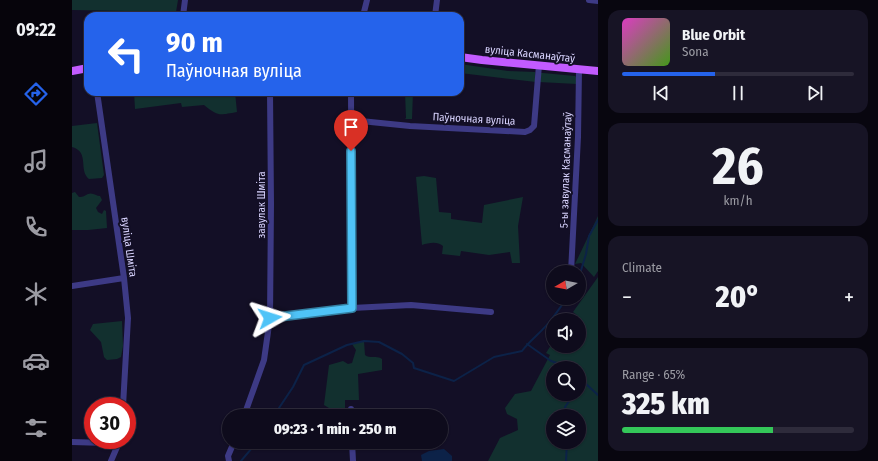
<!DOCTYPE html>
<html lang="en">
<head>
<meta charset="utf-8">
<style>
  :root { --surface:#0e0b1c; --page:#171425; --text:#f1f3f6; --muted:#9b9ba3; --line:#2e2b3b; --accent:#2563eb }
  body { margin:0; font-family:"Fira Sans Condensed",sans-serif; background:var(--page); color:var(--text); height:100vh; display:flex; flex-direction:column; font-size:15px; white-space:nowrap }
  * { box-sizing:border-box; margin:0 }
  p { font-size:13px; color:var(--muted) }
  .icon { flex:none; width:22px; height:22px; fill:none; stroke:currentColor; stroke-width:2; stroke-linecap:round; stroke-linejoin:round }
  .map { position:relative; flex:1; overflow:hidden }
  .drawer { display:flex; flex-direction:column; gap:10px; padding:10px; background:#08060f; width:280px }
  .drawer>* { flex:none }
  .hud { position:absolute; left:12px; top:12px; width:380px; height:84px; border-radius:12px; box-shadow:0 1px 3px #0004,0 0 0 1px var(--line); background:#2563eb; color:#fff; overflow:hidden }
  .needle { width:26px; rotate:261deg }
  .tools { position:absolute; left:474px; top:265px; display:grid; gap:8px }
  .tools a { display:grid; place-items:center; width:40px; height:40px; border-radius:50%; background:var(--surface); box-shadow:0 1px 3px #0004,0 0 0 1px var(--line); font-size:20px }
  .speed { position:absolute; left:12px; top:397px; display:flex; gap:8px; font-size:20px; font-weight:700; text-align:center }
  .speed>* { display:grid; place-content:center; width:52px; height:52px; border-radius:50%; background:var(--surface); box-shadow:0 1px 3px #0004,0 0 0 1px var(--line); line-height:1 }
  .speed .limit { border:6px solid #d22; background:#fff; color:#111 }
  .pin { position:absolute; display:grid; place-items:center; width:34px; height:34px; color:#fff; margin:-41px -17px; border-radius:50% 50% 50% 0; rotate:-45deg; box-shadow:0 0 4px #0007 }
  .pin .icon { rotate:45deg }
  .me { position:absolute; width:44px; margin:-22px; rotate:84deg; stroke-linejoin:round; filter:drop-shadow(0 0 3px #0008) }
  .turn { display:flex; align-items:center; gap:14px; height:84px; padding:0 16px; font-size:18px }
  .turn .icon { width:52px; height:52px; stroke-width:2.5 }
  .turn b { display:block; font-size:28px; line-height:34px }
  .big { font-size:30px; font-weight:800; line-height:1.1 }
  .drawer .tile { flex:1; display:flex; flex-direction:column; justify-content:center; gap:6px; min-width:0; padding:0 14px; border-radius:12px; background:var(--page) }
  .drawer .dial { align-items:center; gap:0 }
  .dial b { font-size:52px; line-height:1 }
  .song { display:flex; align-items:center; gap:12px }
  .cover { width:48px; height:48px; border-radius:6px; background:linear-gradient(135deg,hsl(310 70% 55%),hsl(100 70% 35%)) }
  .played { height:4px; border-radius:2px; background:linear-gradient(90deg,var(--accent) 40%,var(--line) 40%) }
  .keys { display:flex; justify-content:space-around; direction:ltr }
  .heat { display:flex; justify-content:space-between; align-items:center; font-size:22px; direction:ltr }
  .charge { height:6px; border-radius:3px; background:linear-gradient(90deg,#34c759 65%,var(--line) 0) }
  .trip { position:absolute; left:150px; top:409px; width:226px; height:40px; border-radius:20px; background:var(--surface); box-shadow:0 1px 3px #0004,0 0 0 1px var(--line); font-weight:800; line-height:40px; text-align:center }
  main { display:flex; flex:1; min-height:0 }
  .tab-bar { display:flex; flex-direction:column; width:72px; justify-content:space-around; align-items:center; background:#06040b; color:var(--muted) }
  .tab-bar .icon { width:28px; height:28px }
  .tab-bar .selected { color:var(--accent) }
  .tab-bar b { font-size:18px; color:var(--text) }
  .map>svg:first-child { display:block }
  .green { fill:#12302f; fill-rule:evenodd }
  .water { fill:#0c2248 }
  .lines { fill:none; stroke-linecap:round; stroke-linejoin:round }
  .stream { stroke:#0c2248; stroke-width:2 }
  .minor { stroke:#3d3a85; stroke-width:6 }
  .major { stroke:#c25bff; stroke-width:8 }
  .route-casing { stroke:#337fa1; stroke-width:10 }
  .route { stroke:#4fc3f7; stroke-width:7 }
  .labels { text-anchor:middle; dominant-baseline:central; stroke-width:4; stroke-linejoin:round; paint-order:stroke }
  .street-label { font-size:11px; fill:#d9d4ff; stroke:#130f26 }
</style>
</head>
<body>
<main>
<nav class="tab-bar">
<b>09:22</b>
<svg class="icon selected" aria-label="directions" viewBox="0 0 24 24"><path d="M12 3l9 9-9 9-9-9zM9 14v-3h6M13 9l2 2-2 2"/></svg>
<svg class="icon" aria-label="music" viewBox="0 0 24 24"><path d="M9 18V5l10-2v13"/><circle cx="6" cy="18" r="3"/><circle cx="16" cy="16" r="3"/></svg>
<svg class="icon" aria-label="phone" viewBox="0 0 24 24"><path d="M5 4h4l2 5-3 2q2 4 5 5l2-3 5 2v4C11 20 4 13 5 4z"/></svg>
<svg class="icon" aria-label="climate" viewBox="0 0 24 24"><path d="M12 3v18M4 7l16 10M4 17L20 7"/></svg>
<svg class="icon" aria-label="car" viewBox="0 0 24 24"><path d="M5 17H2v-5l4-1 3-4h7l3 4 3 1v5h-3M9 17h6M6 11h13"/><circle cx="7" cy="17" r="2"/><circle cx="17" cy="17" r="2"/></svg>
<svg class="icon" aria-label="filters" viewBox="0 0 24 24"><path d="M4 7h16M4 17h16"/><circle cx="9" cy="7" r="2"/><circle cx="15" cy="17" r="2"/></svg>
</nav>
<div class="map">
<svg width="526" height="461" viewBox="0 0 526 461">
  <rect width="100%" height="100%" fill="#130f26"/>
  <path class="green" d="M0,0H106L104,12L0,10Z
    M388,64L436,71L463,72L464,82L388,73Z
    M469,73H471L503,76L504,77L505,84L467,82Z
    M62,92H163L165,112C147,115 147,117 132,105L110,107L109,103L63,109Z
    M333,92H341L340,119H333L334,118Z
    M25,123L32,175L30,178L17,179C6,170 18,152 0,147V126Z
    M352,176L364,178L367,212L379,213V219L410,223L412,205L451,197L446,226L448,263H440L438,252L417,255L389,251L388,256L370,254L371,246C365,241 357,243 350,245L344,177Z
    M3,192L7,197C12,197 12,196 16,194C21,192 24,196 28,196L30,200L24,208L26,212L30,214L32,210L34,211L35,228L16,230H0V193Z
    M526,216V271L522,277L509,263L503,264Z
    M526,277V461H416L428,438L446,430L445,419L435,414L433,408L443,394L459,391L478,355L474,353L481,342V346H507V320H503L506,316L501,312ZM481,368H507V394H481ZM481,416H507V442H481Z
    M50,321L51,346L49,357L45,359L35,360L32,357L29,342L18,330L21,324Z
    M292,341L293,355C298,359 304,355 310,359V370L286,374L287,400H273V412L262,411L252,405L257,365L271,361L276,364L280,363L284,350L280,344Z"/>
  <path class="water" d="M372,449L380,456V461H350L349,455L357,451Z"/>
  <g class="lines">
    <path class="stream" d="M507,277L514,254L517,236L526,220
      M455,344L479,361L499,368
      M507,371L510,373L514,384L526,395
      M507,387L511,380
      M205,416V411L221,387L232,365L275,345L292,341L307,342L330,354L341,363L342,368L382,381L422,357L450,351C458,340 470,332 478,321C484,314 489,306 495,298
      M496,416L493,407L502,394
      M169,461L185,442
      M494,461L495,442"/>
    <path class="minor" d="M517,0L526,1
      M111,16L113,0
      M291,16L295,0
      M363,16L365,0
      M25,92L52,278L56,318L51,406
      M279,92L280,308
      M279,120L338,126L453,132L458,130L462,126L467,65
      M499,272L506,137L507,70
      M0,286L52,278
      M198,318L280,308L339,305L419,312
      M279,409V416
      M172,416L192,360L198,318L199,204L198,92
      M0,442L34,443L38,446L45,447
      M280,442L281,461
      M39,461L45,447L47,440
      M157,461L156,456L162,442"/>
    <path class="major" d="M388,57L410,60L526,71
      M0,71L16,68"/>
  </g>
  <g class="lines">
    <defs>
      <path id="route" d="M198,318L280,308L279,151"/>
    </defs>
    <use href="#route" class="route-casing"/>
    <use href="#route" class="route"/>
  </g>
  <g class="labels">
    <g class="street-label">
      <text transform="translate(458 54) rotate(6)">вуліца Касманаўтаў</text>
      <text transform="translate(402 119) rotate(3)">Паўночная вуліца</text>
      <text transform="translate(494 170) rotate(-88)">5-ы завулак Касманаўтаў</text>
      <text transform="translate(189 205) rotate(-90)">завулак Шміта</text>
      <text transform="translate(57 247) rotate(82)">вуліца Шміта</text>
    </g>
  </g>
</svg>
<div class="tools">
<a><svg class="needle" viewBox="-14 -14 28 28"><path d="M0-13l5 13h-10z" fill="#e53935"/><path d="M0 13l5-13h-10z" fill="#9b9ba3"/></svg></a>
<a><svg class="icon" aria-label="sound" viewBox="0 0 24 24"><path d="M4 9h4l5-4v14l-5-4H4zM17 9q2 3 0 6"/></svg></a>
<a><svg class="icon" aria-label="search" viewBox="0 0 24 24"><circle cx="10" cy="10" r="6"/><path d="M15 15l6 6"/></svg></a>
<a><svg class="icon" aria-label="layers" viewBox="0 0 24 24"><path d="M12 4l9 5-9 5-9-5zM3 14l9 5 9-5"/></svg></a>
</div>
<div class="speed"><div class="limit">30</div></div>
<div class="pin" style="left:279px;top:151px;background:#d93025"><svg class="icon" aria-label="arrive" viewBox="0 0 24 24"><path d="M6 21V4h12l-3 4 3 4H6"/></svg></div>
<svg class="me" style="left:198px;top:318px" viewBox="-20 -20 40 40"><path d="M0-17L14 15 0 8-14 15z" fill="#4fc3f7" stroke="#fff" stroke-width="4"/></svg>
<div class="trip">09:23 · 1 min · 250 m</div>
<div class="hud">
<div class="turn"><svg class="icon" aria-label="left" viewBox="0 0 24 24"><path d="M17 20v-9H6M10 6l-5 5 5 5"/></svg><div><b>90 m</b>Паўночная вуліца</div></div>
</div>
</div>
<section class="drawer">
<div class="tile">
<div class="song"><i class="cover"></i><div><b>Blue Orbit</b><p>Sona</p></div></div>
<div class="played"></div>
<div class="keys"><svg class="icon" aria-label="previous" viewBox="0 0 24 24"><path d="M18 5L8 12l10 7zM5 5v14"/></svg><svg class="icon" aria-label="pause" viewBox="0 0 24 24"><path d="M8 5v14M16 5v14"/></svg><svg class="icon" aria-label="next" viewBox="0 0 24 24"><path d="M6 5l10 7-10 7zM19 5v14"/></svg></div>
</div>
<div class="tile dial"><b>26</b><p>km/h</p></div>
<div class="tile"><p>Climate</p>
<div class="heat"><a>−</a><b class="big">20°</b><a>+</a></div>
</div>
<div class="tile"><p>Range · 65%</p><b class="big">325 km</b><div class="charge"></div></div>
</section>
</main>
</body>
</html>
